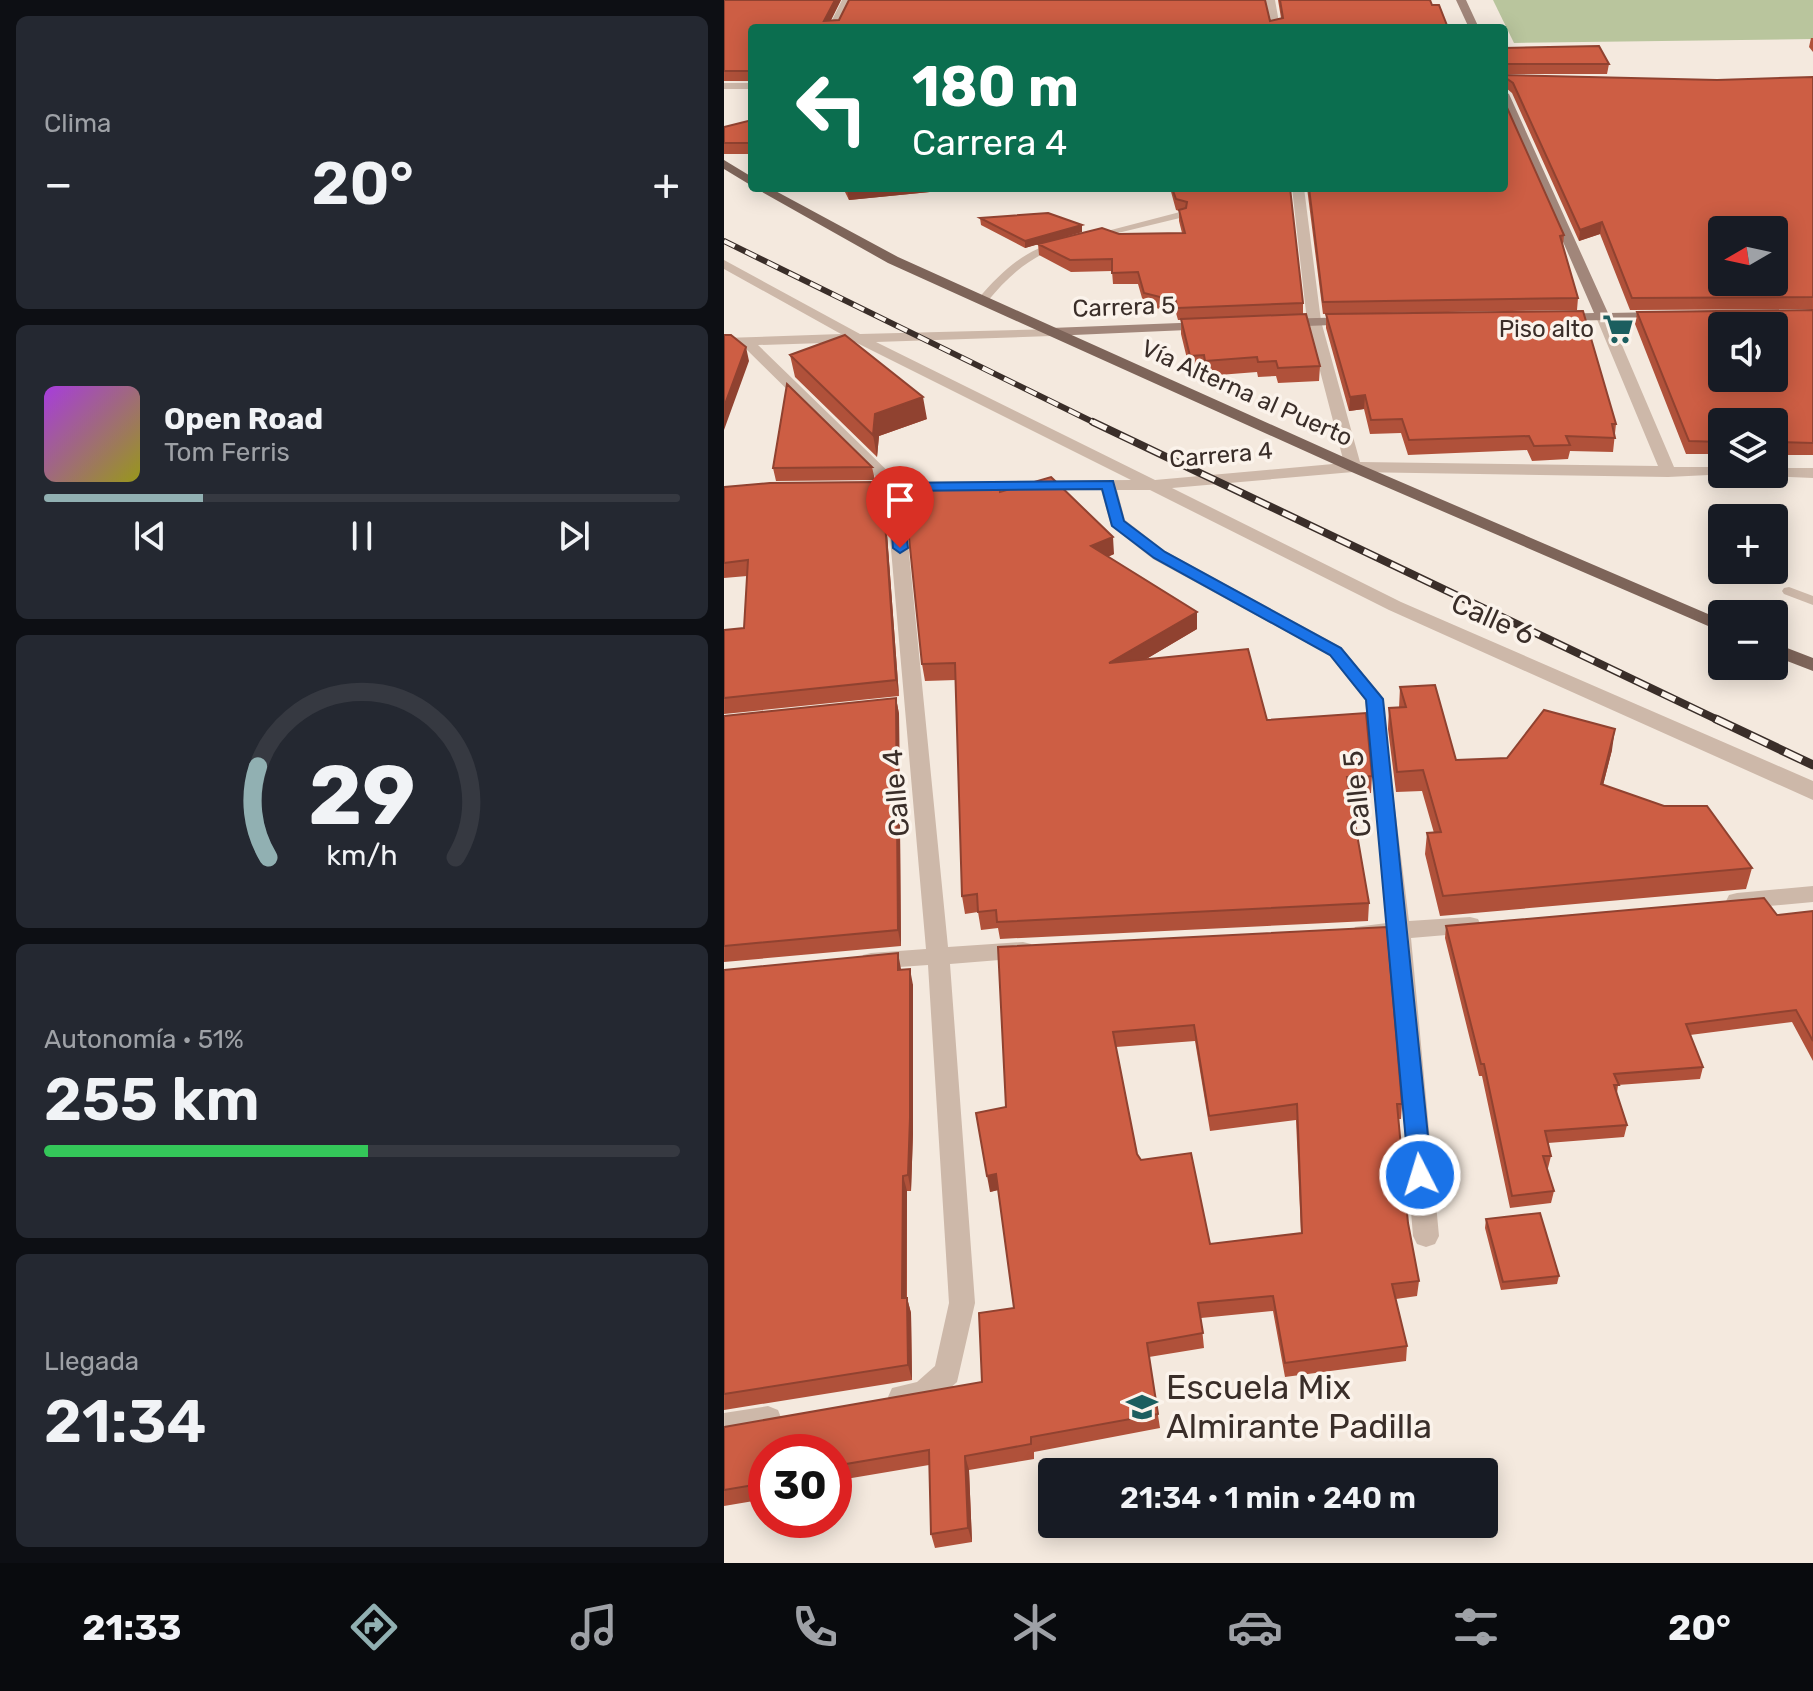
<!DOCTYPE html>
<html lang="es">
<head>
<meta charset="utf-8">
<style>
  :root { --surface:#171b24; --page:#242831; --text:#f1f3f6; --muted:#9ea1a6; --line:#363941; --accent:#91b0b2 }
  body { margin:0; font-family:Rubik,sans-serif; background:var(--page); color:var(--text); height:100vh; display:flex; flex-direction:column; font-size:30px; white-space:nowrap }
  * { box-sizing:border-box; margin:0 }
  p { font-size:26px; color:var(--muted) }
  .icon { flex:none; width:44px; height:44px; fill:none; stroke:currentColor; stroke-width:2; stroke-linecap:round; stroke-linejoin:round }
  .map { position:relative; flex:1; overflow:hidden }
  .details { display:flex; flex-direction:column; gap:16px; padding:16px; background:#0d0f14; width:724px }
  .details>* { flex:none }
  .guide { position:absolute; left:24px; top:24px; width:760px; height:168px; border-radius:8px; box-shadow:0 4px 20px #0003; background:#0b6e4f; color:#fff; overflow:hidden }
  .needle { width:52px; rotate:261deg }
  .tools { position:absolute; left:984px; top:216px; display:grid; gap:16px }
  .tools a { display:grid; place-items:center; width:80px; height:80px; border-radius:8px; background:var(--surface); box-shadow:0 4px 20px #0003; font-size:40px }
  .speed { position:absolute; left:24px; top:1434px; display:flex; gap:16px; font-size:40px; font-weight:700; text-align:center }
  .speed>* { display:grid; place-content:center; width:104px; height:104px; border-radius:50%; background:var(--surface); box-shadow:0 4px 20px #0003; line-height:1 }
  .speed .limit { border:12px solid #d22; background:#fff; color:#111 }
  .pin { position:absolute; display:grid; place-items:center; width:68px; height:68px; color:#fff; margin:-82px -34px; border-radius:50% 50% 50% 0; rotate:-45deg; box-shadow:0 0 8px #0007 }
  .pin .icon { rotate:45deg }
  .me { position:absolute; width:88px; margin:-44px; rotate:355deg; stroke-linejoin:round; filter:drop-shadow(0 0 6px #0008) }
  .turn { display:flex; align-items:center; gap:28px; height:168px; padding:0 32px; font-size:36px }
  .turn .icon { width:104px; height:104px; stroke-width:2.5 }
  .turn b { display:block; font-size:56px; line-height:68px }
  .big { font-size:60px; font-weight:600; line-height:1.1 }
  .details .tile { flex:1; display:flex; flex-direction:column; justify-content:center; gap:12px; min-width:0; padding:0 28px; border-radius:12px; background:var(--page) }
  .details .dial { align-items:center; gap:0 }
  .dial svg { height:208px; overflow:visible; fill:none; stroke:var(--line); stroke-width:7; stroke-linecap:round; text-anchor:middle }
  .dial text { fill:var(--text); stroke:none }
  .song { display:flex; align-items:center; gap:24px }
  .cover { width:96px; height:96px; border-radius:12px; background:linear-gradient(135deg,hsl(280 70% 55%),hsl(60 70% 35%)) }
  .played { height:8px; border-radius:4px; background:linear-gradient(90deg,var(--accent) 25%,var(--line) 25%) }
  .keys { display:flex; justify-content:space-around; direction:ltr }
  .heat { display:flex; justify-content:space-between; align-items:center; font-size:44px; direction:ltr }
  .charge { height:12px; border-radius:6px; background:linear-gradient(90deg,#34c759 51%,var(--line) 0) }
  .trip { position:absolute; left:314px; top:1458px; width:460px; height:80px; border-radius:8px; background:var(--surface); box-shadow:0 4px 20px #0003; font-weight:600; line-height:80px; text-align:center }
  .tabs { display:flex; height:128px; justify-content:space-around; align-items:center; background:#090b0e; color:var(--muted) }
  .tabs .icon { width:56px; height:56px }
  .tabs .active { color:var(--accent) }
  .tabs b { font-size:36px; color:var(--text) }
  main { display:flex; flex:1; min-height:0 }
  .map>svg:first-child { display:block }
  .green { fill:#b9c59d }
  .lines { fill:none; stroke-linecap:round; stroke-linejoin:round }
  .lane { fill:#cdb8a9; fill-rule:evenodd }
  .street { fill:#cdb8a9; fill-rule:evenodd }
  .secondary { fill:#a1867a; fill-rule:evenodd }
  .primary { fill:#7d6459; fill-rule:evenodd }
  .rail-far2-casing { stroke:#3a2e29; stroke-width:6 }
  .rail-far1-casing { stroke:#3a2e29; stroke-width:8 }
  .rail-casing { stroke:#3a2e29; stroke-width:9 }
  .rail-far2 { stroke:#fbf3eb; stroke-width:4; stroke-dasharray:12; stroke-linecap:butt }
  .rail-far1 { stroke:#fbf3eb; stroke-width:5; stroke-dasharray:15; stroke-linecap:butt }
  .rail { stroke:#fbf3eb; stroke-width:6; stroke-dasharray:19; stroke-linecap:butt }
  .wall { fill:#b0513a; fill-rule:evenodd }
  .shaded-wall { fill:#904230 }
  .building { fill:#cd5e44; stroke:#904230; stroke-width:2; fill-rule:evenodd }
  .route { fill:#1a73e8; stroke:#114b97; stroke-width:2 }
  .labels { text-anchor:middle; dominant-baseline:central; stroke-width:7; stroke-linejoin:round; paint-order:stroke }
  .far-street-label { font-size:24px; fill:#3a2e29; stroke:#fbf3eb }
  .far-poi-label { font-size:24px; fill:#3a2e29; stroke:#fbf3eb; text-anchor:end }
  .street-label { font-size:28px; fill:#3a2e29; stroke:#fbf3eb }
  .near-poi-label { font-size:34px; fill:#3a2e29; stroke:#fbf3eb; text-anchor:start }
</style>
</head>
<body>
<main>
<section class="details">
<div class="tile"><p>Clima</p>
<div class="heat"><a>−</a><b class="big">20°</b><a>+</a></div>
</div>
<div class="tile">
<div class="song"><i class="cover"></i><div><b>Open Road</b><p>Tom Ferris</p></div></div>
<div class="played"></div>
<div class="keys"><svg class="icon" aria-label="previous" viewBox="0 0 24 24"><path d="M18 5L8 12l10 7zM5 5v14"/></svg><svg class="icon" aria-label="pause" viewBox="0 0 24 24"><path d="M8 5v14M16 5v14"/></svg><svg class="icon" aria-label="next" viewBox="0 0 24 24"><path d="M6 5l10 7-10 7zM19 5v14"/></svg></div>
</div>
<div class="tile dial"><svg viewBox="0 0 100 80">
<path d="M14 69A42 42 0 1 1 86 69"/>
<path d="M14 69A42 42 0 0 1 10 34" stroke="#91b0b2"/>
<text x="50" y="56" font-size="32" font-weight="700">29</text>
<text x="50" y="72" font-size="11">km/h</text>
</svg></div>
<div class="tile"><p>Autonomía · 51%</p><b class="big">255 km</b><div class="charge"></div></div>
<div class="tile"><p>Llegada</p><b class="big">21:34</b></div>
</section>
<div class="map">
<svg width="1089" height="1563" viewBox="0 0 1089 1563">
  <rect width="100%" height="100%" fill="#f4e9de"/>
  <path class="green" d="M769,0H1089V39L790,43Z"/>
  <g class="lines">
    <path class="lane" d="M456,212L460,213V217L369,239L364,236Z
      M335,241L340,244L339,246C305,256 284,277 262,303H254V299C278,271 299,251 335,241Z
      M1065,587L1089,596V605L1060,594L1058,591L1060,588Z"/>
    <path class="street" d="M118,0H128L114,28H104Z
      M541,0H551L556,28H546Z
      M0,83H28V89H0Z
      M568,188H580L597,321L636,462L934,466L872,317L879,313L886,317L950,467H998V474H1005L944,477L629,472L448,488L677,602L1089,781V800L665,610L426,490H393L401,520L441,551L617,647L657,695L685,921L746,917L754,919L757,925L754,931L746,933L687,938L715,1236L711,1244L702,1247L693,1244L689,1236L665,939H631L628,933L631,927L663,923L641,700L605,655L429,559L387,526L377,490L179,492L224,947L299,942L307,944L310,950L307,956L299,958L226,964L251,1303L233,1382L210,1403L200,1407L178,1410L168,1406L164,1397L168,1388L193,1382L211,1366L225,1303L204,965L147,969L139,967L136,961L139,955L147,953L202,949L162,492L150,490V484L157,482L19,346H0V338L117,334L0,269V260L136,334L332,329L334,332L327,336L152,342L431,480L620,463L583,321ZM131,342L407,480L175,482L34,345Z
      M1050,468H1089V478L1044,476L1043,474H1050Z
      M1089,886V902L1013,909L1005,907L1002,901L1005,895L1013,893Z
      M44,1406L54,1410L58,1420L54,1430L0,1441V1413Z"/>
    <path class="secondary" d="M732,0H742L755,28H745Z
      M780,91L785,94L884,313L937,312L942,313V319L828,321L826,318L833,314L870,313L780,106Z
      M629,317L634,318V324L557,327L550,323L557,319Z
      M481,322L486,323V329L327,336L320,332L327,328Z"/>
    <path class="primary" d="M0,160L28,177V186L0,169Z
      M31,188H46L174,257L635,464L998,620V632L623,470L164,263Z
      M1050,643L1089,658V671L1050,656Z"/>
    <defs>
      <path id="rail-far2" d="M0,241L373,424"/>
      <path id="rail-far1" d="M369,422L996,721"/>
      <path id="rail" d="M992,719L1089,765"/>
    </defs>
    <use href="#rail-far2" class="rail-far2-casing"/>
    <use href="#rail-far1" class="rail-far1-casing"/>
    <use href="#rail" class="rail-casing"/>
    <use href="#rail-far2" class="rail-far2"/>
    <use href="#rail-far1" class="rail-far1"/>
    <use href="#rail" class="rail"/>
  </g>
  <path class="wall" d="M0,0H117L107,20L546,21L557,18L554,0H706L708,5L724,28H28V81H0Z
    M1087,38H1089V52L1085,47Z
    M780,48L885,64L883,74H780Z
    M780,75L993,80L1089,77V309L906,310L876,234L855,241L788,93L782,88L780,89Z
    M28,120V154H0V127Z
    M119,188H236V189L125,200Z
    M446,188H566L579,303V314L596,366L595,381L554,383L552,376L534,377L533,372L482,376L480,370L466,371L457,334V320H454L452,313L420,305L414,284H389L388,271L347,272L315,255L314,244L301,248L257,225L256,218L358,225V232L337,238L395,234L458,233L455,221V211L452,210Z
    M583,188H780L840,235L839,246L854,298L853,310L599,314Z
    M1089,310V455H1050V422H998V454H962L911,324L913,312Z
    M602,314L892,424L889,452L846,451L844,459L808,461L803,450L684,455L677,433L646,434L640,409L625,411L602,328Z
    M66,355L203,419L155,436L153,457L71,377Z
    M148,467L151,480L52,481L49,468Z
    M149,482L151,493L161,507L175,696L0,714V630L20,628L23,576L0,578V487Z
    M275,482L277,492L390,554L384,557L473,629L422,659L543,720L648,776L647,793L626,794L645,903L644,921L276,939L274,928L257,930L254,912L241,914L238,896L232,680L201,681L198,664Z
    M676,687L732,760L783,758L888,750L879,785L1028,868L1022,889L716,916L701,854L703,833H710L698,791L672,792L664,729L665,708H675Z
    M172,698L175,714L177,946L0,962V716Z
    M1089,911V1061L1068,1022L966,1035L979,1067L976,1079L894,1085L893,1093L903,1125L900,1137L824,1143L827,1156L824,1168H822L830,1191L827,1203L786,1208L758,1076H755L721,938L722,926L1053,915Z
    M274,947L678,1104L677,1119H674L684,1223L695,1281L693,1296L672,1299L683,1346L682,1361L561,1377L549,1311L477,1318L480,1348L425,1357L436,1428L310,1452V1459L245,1470L248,1542L211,1548L207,1534L205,1465L110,1481V1452H42V1499L0,1506V1427L258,1382L290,1308L274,1190L266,1192L282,1107ZM471,1041L486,1131L572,1120L577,1233L486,1244L417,1160L413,1154L392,1047Z
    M0,970H177L189,985V1133L187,1191H183V1298L187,1313L188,1380L0,1410Z
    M762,1219L835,1276L833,1284L777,1290L761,1228Z"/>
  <path class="shaded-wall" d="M111,0H117L103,28L100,21Z
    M134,188H236V189L125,200L123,189Z
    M878,222L876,234L855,241L856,230Z
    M358,225V232L301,248V241Z
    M22,347L25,361L0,430V407Z
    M641,395L640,409L625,411L626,397Z
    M199,397L203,419L155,436L153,457L149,435L151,414Z
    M159,493L161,507L175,696L172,680Z
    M389,537L390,554L368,563L367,546Z
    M473,612V629L387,680L385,663Z
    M172,698L175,714L177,946L174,930Z
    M891,729L888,750L874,805L877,784Z
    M174,953L177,969L178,986L174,970Z
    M186,969L189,985V1133L187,1191L184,1175Z
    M272,1174L274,1190L266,1192L263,1176Z
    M179,1176L183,1191L182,1313L178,1298Z
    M183,1298L187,1313L188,1380L184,1365Z
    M241,1456L245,1470L248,1542L244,1528Z"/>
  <path class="building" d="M0,0H111L100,21L115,20L125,0H541L546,21L559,18L556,0H706L708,5H715L724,28H28V71H0Z
    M875,46L885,64H781L780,67V48Z
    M780,75L993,80L1089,77V297L908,298L878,222L856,230L789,83L782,78L780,80ZM998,230H1050V282H998Z
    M780,101L840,235L836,236L854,298L599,302L585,188H780Z
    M28,120V143H0V127Z
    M448,188H566L579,303L453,308L452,301L420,293L414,272L388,273V259L346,260L314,244L378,228L395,234L461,233L455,210L462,208L463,202L452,199Z
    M324,213L358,225L301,241L256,218Z
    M1089,310V443L1050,442V422H998V442L965,441L913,312ZM998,326H1050V378H998Z
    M859,311L892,424H888L891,438L842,436L846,445L810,446L805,436L685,440L678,419L647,420L641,395L626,397L602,314Z
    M582,314L596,366L554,368L552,361L534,362L533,357L481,361L480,355L466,356L457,319Z
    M0,335H7L22,347L0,407Z
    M121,335L199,397L151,414L149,435L66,355Z
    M63,384L148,467L49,468Z
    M327,477L389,537L367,546L473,612L385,663L524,649L543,720L642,713L648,776L623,777L645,903L273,922L272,910L254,912L253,894L238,896L231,663L198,664L180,489L275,482L276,492Z
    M149,482L148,493H159L172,680L0,698V630L20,628L24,560L0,563V487L46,483Z
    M711,685L732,760L783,758L820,710L891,729L877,784L940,806H983L1028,868L719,896L703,833L717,832L699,770L673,772L665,708L682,707L676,687Z
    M172,698L174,930L0,946V716Z
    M1040,898L1053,915L1089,911V1041L1072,1010L962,1024L979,1067L890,1074L895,1085H890L903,1125L821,1131L827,1156H819L830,1191L788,1196L760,1064H757L722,926Z
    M663,927L678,1104H673L684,1223L695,1281L668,1284L683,1346L561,1363L549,1296L474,1303L479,1333L423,1343L434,1414L307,1437V1444L241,1456L244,1528L207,1534L205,1450L110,1466V1452H42V1483L0,1490V1427L258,1382L255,1313L290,1308L272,1174L263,1176L252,1113L282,1107L274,947ZM470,1025L485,1116L573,1104L578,1233L486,1244L467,1153L417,1160L413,1154L389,1032Z
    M174,953V970L186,969V1118L184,1175L179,1176L178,1298H183L184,1365L0,1394V970Z
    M816,1213L835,1276L779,1282L762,1219Z"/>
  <path class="route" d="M389,481L400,521L441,552L617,648L659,699L708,1175L705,1182L696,1185L688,1182L685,1175L642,700L606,655L430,558L388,526L378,489L177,491L184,548L176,553L169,548L164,483Z"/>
  <defs>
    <symbol id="supermarket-bare" viewBox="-9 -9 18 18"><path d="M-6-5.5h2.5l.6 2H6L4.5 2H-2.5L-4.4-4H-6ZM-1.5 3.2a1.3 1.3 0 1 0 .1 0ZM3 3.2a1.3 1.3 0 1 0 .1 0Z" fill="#1c5e5f" stroke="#fbf3eb" stroke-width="2.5" paint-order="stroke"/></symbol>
    <symbol id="school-bare" viewBox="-9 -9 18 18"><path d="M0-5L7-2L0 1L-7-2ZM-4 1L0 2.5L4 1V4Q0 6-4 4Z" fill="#1c5e5f" stroke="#fbf3eb" stroke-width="2.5" paint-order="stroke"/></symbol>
  </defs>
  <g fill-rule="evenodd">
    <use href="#supermarket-bare" x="872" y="307" width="44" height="44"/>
    <use href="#school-bare" x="396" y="1385" width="44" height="44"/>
  </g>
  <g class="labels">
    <g class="far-street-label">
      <text transform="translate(400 307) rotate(-2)">Carrera 5</text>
      <text transform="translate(523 393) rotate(24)">Vía Alterna al Puerto</text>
      <text transform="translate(497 455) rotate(-5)">Carrera 4</text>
    </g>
    <g class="far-poi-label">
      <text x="870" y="329">Piso alto</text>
    </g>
    <g class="street-label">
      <text transform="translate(769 619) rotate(24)">Calle 6</text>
      <text transform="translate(172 793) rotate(-95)">Calle 4</text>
      <text transform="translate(633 794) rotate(-96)">Calle 5</text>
    </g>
    <g class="near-poi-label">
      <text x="442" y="1387">Escuela Mix<tspan x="442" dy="39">Almirante Padilla</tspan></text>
    </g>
  </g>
</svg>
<div class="tools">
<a><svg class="needle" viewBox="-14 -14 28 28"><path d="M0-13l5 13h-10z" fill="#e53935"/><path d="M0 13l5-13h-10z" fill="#9ea1a6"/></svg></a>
<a><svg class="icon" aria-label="sound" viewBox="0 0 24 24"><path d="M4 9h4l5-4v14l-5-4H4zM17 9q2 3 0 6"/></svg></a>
<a><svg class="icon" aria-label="layers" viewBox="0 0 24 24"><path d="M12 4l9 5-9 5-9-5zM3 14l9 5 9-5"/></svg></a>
<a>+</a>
<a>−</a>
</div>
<div class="speed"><div class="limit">30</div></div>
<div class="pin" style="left:176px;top:548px;background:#d93025"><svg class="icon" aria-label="arrive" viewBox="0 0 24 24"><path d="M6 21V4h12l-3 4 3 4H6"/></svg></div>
<svg class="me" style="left:696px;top:1175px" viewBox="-20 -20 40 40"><circle r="17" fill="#1a73e8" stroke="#fff" stroke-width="3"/><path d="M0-11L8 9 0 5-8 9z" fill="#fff"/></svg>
<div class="trip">21:34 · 1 min · 240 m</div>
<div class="guide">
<div class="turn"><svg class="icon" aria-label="left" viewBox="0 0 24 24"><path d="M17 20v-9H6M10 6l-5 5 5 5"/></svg><div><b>180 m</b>Carrera 4</div></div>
</div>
</div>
</main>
<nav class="tabs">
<b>21:33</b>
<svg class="icon active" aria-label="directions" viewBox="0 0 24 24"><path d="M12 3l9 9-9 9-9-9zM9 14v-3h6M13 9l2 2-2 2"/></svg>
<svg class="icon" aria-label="music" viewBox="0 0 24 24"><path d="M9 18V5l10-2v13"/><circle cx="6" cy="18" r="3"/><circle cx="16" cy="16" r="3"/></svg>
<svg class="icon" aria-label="phone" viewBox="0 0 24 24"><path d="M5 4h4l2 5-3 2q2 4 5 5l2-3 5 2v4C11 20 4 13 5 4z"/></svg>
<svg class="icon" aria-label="climate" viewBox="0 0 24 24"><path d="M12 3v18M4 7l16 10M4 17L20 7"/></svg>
<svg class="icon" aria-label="car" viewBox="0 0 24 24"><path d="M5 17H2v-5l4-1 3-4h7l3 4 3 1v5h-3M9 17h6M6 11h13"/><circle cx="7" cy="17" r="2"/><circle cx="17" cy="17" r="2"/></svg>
<svg class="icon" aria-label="filters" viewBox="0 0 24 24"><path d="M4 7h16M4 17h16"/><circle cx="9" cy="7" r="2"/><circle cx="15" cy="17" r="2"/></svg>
<b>20°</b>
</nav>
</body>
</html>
